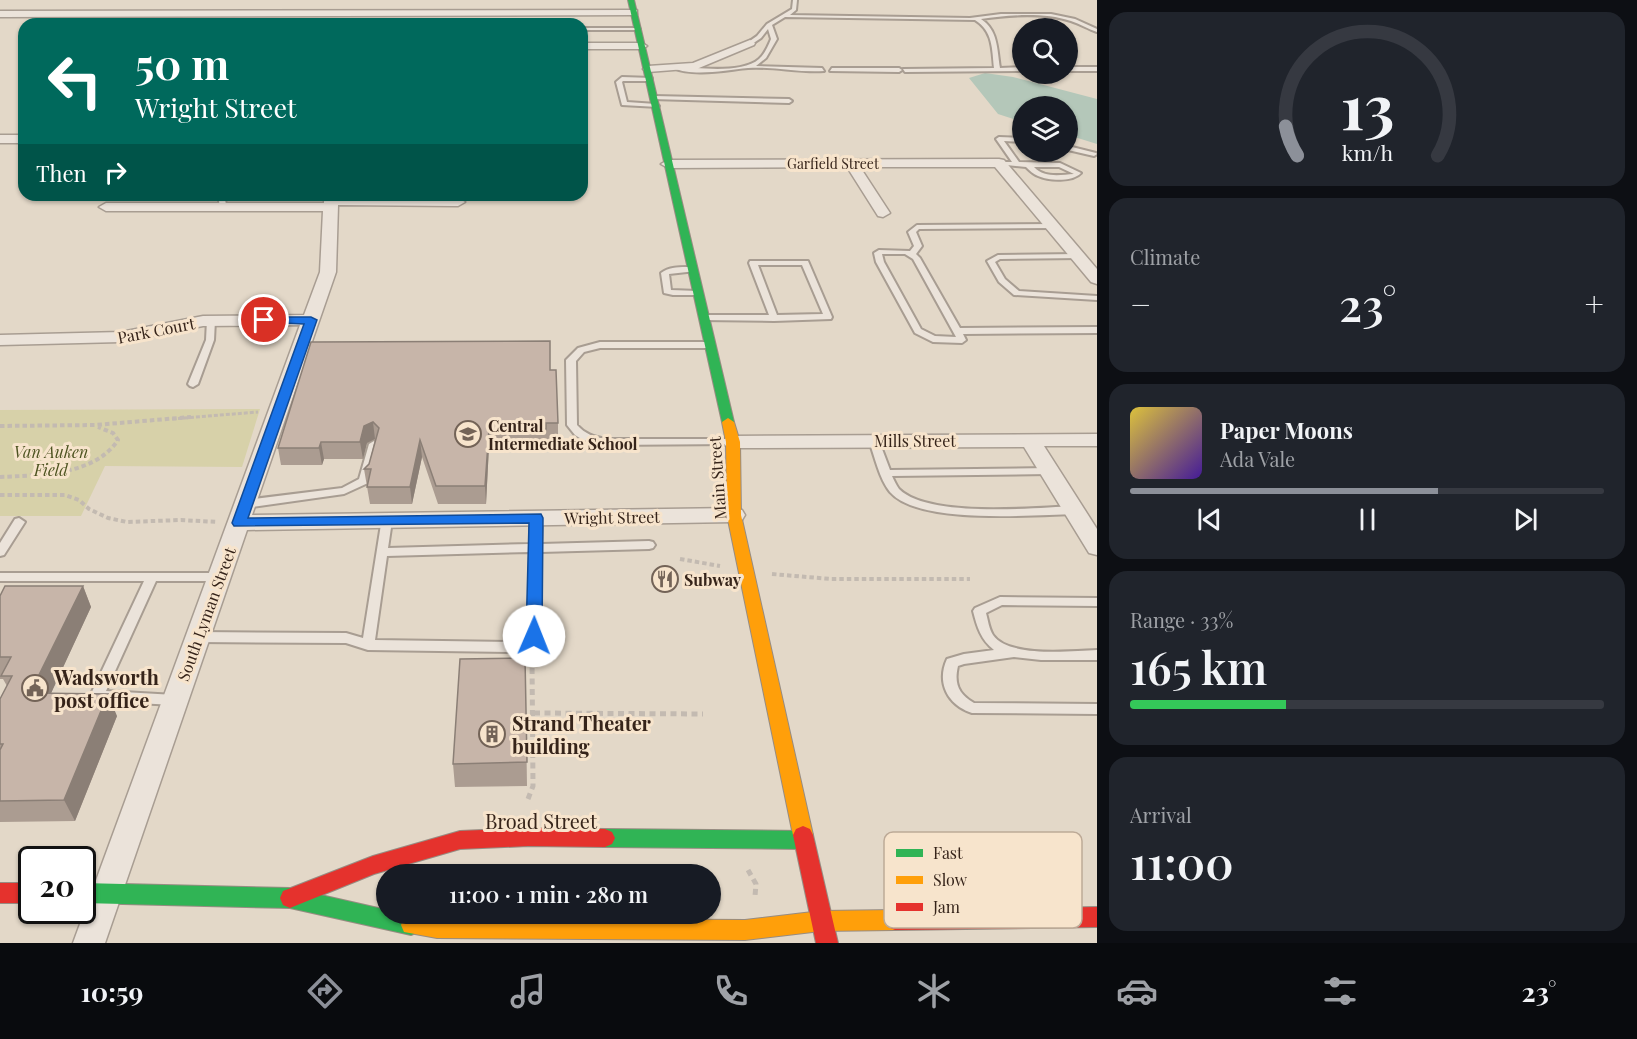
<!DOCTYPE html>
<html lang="en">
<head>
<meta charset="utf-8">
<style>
  :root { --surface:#171b24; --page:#20242c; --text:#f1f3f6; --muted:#9ea1a6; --line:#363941; --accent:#8c9099 }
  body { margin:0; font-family:"Playfair Display",serif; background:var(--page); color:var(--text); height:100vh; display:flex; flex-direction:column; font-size:22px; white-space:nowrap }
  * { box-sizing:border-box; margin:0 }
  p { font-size:20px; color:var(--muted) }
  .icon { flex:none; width:33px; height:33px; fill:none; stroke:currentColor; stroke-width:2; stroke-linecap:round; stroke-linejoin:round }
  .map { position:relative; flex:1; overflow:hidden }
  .panel { display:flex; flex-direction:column; gap:12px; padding:12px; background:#0d0f14; width:540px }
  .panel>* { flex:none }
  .hud { position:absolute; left:18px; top:18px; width:570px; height:183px; border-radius:18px; box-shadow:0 2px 4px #0004; background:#00695c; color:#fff; overflow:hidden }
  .controls { position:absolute; left:1012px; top:18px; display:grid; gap:12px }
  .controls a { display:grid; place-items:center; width:66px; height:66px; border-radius:50%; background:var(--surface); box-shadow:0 2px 4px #0004; font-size:30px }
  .speed { position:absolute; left:18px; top:846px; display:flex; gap:12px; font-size:30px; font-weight:700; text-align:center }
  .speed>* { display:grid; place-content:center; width:78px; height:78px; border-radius:50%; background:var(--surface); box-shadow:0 2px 4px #0004; line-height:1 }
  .speed .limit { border:3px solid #111; border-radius:9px; background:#fff; color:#111 }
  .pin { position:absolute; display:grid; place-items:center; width:51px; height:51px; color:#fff; margin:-26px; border:3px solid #fff; border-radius:50%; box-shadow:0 2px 6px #0007 }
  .me { position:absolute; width:66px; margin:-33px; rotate:1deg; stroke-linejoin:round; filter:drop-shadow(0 0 4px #0008) }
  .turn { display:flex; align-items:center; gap:21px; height:126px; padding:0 18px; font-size:27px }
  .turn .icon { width:78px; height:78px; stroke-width:2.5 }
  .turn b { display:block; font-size:42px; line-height:51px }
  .then { display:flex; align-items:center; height:57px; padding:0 18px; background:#0003; gap:12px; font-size:22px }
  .big { font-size:45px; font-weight:600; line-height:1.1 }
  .panel .tile { flex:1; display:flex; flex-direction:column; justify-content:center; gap:9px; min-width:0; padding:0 21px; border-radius:18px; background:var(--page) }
  .panel .dial { align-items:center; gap:0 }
  .dial svg { height:156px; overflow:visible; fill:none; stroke:var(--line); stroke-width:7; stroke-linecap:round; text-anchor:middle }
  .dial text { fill:var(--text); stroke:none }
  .song { display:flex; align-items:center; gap:18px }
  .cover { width:72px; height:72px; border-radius:9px; background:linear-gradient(135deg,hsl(50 70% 55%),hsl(260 70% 35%)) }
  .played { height:6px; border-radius:3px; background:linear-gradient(90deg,var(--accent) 65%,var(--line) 65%) }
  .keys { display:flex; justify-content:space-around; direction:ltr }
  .heat { display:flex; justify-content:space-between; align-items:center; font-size:33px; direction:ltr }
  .charge { height:9px; border-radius:4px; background:linear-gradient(90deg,#34c759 33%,var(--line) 0) }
  .trip { position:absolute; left:376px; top:864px; width:345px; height:60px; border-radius:30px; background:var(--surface); box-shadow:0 2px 4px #0004; font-weight:600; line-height:60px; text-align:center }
  .tab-bar { display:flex; height:96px; justify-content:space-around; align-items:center; background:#090b0e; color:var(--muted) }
  .tab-bar .icon { width:42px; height:42px }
  .tab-bar .on { color:var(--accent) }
  .tab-bar b { font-size:27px; color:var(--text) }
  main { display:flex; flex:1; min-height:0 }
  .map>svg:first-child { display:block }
  .green { fill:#d7d1a9 }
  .water { fill:#b4c7b9 }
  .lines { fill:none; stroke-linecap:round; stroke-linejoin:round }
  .lane-casing { stroke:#a89d92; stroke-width:4 }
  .street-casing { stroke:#a89d92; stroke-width:3 }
  .fast-casing { stroke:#978c82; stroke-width:2 }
  .slow-casing { stroke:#978c82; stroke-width:2 }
  .jam-casing { stroke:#978c82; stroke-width:2 }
  .path-far2 { stroke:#c3bab1; stroke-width:3; stroke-dasharray:4 2; stroke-linecap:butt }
  .path-far1 { stroke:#c3bab1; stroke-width:4; stroke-dasharray:4.5 3; stroke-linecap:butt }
  .path { stroke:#c3bab1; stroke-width:5; stroke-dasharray:6 4.5; stroke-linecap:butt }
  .lane { fill:#ebe3da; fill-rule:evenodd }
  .street { fill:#ebe3da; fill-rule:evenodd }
  .fast { fill:#30b455; fill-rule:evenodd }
  .slow { fill:#ff9f0a; fill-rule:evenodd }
  .jam { fill:#e5322d; fill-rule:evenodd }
  .wall { fill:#ab9c91 }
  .shaded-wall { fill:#8b7f76 }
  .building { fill:#c7b5a9; stroke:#8b7f76; stroke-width:1.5 }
  .route { fill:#1a73e8; stroke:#114b97; stroke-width:1.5 }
  .labels { text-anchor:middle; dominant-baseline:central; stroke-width:6; stroke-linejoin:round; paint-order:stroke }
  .far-street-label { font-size:14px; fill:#36241a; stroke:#f7e4cc }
  .street-label { font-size:16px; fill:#36241a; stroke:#f7e4cc }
  .poi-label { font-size:16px; font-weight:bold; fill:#36241a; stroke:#f7e4cc; text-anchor:start }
  .park-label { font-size:16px; font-style:italic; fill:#4d5320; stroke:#f7e4cc }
  .near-poi-label { font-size:20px; font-weight:bold; fill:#36241a; stroke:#f7e4cc; text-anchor:start }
  .near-street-label { font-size:20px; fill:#36241a; stroke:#f7e4cc }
  .key { fill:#f7e4cc; stroke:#bdaa97; stroke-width:1.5 }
  .key-label { font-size:16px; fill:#36241a }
</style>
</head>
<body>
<main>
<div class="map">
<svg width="1097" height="943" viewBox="0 0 1097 943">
  <rect width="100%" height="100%" fill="#e3d8c8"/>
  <path class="green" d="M260,409L242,467L105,466L81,516H0V410Z"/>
  <path class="water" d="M985,73L1013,77L1097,99V144L1068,135V106H1023V122L998,114L969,78Z"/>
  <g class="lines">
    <defs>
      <path id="lane" d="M793,0H797L796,10L790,15L970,18L1001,14H1051L1075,19L1097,29V32C1088,29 1080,24 1071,21C1043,12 1009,15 981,19C998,30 997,49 1000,68L1023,67V71L905,72L903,69L994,68C992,49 993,31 975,20L785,17L772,25L777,39L766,58L756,66L822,68L824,71C799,73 773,66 748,68C726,70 694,77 673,68L676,66C697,68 742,74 759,59C765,54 768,46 771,39L768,29L761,38L752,44L747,43L757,36L767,24L792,9Z
        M582,28H638L640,29L638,30H582Z
        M1068,67H1097V71H1068Z
        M832,68H899L902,70L899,72L830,71Z
        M622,77L652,78V80L650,81H623L622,82L627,102L656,104L659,106L658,107L622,105L616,82Z
        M654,96L789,99L792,101L789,103L652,99L651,98Z
        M999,137L1023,138V142L1004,141L1019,162L1060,163L1081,173C1073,182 1049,181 1038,176C1033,174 1030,171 1026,167L997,164V162H1012L996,139ZM1034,167H1059L1074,174C1060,175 1044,178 1034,167Z
        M1068,146L1096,153L1097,154L1094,156L1068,150Z
        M218,195H224L227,209L220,207Z
        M1055,224L1056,226L1052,228L919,229L916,232L922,246L916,254L920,258L960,328L1097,327V333L963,334L966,340L962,343L933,342L915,333L876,262L874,253L879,250L910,251L914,246L908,232L917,225ZM882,254H905L913,259L956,337L935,336L921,329L884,262Z
        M1078,254H1081V258L1000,259L995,262L1005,279L1019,291L1097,296V300L1014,295L999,282L987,261L998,255Z
        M750,261H808L832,317L831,319L774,321L701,320V316L704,315H769L749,263ZM758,265H802L823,314L777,315Z
        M693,267H696V271L669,274L671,290L698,291L702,293L701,295H673L664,293L661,273C670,266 682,267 693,267Z
        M211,317L215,320L214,340L198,384L193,387L190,386L188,384L206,340L207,320Z
        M600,342H710L714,345L710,348H600L584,352L576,361L577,425C585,434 594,437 606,439H731L736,442L735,444L606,445L583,440L575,435L567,425L566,360L578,348Z
        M874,438L879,441L890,470L1049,468L1054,471L1049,474L892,476C894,480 896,485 899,489C928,518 1034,508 1074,506L1079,510L1074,514C1033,515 918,525 890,492C879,478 875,457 869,441Z
        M374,441L379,444L369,481L368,483L344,494L245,508L240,504L245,500L342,488L359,479L369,444Z
        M536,514L542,518L541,544L649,541L653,542L655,545L653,548L649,549L541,552L540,635L534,646L519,652L368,650L346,643L198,642L194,640L192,637L194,634L198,632L346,633L363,638L382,518L386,517L392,521L388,548L530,544V518ZM530,552L528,635L525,640L518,642L375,640L387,556Z
        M19,518L25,522L4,555L0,556V543L15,519Z
        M0,573H219L223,574L225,577L223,580L219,581H156L106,691L175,695L180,696L182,700L180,704L175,705L97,701L92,700L90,696L144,581H0Z
        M1000,597L1097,598V606L1002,605L986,613C988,620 989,629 993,635C1009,658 1072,651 1097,650V660H1041L1014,657L964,664L958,666C954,683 958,694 974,703L1097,704V714L972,713C948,705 936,683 947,659L964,654L994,650C981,640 977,627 973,611L975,608Z"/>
      <path id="street" d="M637,10V14L634,15L0,17V11Z
        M750,40L755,43L754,45L699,68L648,72L643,69L648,66L693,63Z
        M582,43H642L647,46L642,49H582Z
        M0,135H24V143H0Z
        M999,159L1004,160L1097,269V284L1091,282L995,167H860L890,213L883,217L878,216L847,167L668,168L661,164L668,160Z
        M324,195L458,198L465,202L458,206L338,205L336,272L252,515L734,508L742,510L745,515L742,520L734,522L247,530L105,943H73L300,325L203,326L121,342L0,345V335L121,332L203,316L304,315L320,272L323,211H106L99,207L106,203H324Z
        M1097,434V446H1044L1097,529V555L1089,553L1024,447L733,448L726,446L723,442L726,438L733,436Z"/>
      <path id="fast" d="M628,0H634L734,422L728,426L722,422Z
        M605,829L803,831L810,834L813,840L810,846L803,849L605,847L598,844L595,838L598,832Z
        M82,883L290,888L387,910V914H405L418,918L421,925L418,932L411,935L290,908L82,903Z"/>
      <path id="slow" d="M728,418L734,422L740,442L741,515L813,835L810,841L803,844L796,841L793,835L727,515L726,442L722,422Z
        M895,910L902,913L905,920L902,927L895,930L821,931L745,940L437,938L404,932L401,925L404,918L411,915L437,918L745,920L821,911Z"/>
      <path id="jam" d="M803,826L810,829L813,835L838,943H816L793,835L796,829Z
        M528,828L605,829L612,832L615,838L612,844L605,847L528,846L460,849L374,874L290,908L283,905L280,898L283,891L373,856L460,831Z
        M387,878V901L380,898L377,891L380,881Z
        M0,883H32V903H0Z
        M1097,907V927L895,930L888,927L885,920L888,913L895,910Z"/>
    </defs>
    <use href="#lane" class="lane-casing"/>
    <use href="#street" class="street-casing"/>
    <use href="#fast" class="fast-casing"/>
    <use href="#slow" class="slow-casing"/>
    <use href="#jam" class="jam-casing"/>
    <path class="path-far2" d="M172,419L258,412"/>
    <path class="path-far1" d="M0,426L95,425L191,417
      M0,477C39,475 94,476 118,440L113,433L98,427
      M0,495H65L79,500L89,509L108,518L127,522L181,520L218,522
      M680,559L720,566
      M772,574L831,579H970"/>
    <path class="path" d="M534,713L703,714
      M528,799L533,786L532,660
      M748,870L756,884L755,896"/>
    <use href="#lane" class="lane"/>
    <use href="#street" class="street"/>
    <use href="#fast" class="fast"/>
    <use href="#slow" class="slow"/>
    <use href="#jam" class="jam"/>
  </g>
  <path class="wall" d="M550,370L558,423V440H546V446H489L486,504H438L422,457L412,504H370L364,469L369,464L375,439L367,443L363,459H324L322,465H281L278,448Z
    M83,586L91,607L51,693L117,716L75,821L0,822V699L7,686L3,679H0V596Z
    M525,658L527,786L455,787L453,764Z"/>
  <path class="shaded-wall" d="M373,422L375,439L367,443L363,459L360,442L364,426Z
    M489,429V446L486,504L485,486Z
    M420,440L422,457L412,504L410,487Z
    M321,442L324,459L322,465L319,448Z
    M83,586L91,607L41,715L30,693Z
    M108,694L117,716L75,821L64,800Z"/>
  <path class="building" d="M550,341V370H556L558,423H546V429H489L485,486H436L420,440L410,487H367L371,469H364L369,464L379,428L373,422L364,426L360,442H321L319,448H278L311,342Z
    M5,586H83L30,693L108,694L64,800L0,801V750L3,744H0V699L12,676H1L11,657H0V596Z
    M525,658L527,762L453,764L460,659Z"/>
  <path class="route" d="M264,317H311L317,320L248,518L541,514L543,518L542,636L540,640L534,642L529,640L526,636L529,523L234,526L232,523L304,324L260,322L259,320Z"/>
  <defs>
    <symbol id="school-ring" viewBox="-11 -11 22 22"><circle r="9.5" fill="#f7e4cc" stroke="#736357" stroke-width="1.5"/><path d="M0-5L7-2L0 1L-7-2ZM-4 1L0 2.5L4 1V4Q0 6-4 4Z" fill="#736357"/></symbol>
    <symbol id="restaurant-ring" viewBox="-11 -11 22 22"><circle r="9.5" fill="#f7e4cc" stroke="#736357" stroke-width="1.5"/><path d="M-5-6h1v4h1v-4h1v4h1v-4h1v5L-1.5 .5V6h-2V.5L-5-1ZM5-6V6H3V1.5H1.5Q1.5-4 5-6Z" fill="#736357"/></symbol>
    <symbol id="civic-ring" viewBox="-11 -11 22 22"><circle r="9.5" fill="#f7e4cc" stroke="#736357" stroke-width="1.5"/><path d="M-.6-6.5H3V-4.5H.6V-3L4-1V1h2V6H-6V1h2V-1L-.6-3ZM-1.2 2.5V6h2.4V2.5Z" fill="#736357"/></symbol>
    <symbol id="building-ring" viewBox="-11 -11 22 22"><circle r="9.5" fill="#f7e4cc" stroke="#736357" stroke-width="1.5"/><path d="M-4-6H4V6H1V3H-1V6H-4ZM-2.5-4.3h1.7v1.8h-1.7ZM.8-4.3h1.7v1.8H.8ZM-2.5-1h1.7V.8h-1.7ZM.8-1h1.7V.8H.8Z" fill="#736357"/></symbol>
  </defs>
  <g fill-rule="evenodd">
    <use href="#school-ring" x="453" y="419" width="30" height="30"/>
    <use href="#restaurant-ring" x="650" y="564" width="30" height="30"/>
    <use href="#civic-ring" x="20" y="673" width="30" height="30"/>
    <use href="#building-ring" x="477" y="719" width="30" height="30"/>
  </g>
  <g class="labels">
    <g class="far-street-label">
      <text x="833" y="163">Garfield Street</text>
    </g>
    <g class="street-label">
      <text transform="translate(156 330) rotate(-11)">Park Court</text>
      <text x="915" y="440">Mills Street</text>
      <text transform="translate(717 478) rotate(-94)">Main Street</text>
      <text transform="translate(612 517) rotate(-1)">Wright Street</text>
      <text transform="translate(206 614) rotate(-70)">South Lyman Street</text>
    </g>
    <g class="poi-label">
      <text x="488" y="425">Central<tspan x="488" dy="18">Intermediate School</tspan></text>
      <text x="684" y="579">Subway</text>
    </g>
    <g class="park-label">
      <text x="51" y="451">Van Auken<tspan x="51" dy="18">Field</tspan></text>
    </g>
    <g class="near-poi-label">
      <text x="54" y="676">Wadsworth<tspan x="54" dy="23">post office</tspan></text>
      <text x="512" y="722">Strand Theater<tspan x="512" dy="23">building</tspan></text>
    </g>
    <g class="near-street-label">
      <text x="541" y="820">Broad Street</text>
    </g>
  </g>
  <rect x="884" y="832" width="198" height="96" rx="9" class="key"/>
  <rect x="896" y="849" width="27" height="8" fill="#30b455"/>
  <rect x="896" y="876" width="27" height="8" fill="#ff9f0a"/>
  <rect x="896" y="903" width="27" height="8" fill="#e5322d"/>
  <g class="key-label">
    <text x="933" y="859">Fast</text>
    <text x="933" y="886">Slow</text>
    <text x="933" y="913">Jam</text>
  </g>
</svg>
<div class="controls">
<a><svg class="icon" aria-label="search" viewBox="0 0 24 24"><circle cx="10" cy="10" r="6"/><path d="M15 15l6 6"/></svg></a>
<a><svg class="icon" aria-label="layers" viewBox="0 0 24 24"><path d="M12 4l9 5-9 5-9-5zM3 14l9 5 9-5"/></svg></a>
</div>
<div class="speed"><div class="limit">20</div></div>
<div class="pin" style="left:264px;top:320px;background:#d93025"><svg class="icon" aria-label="arrive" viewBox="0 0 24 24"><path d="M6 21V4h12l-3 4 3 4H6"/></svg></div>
<svg class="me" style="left:534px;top:636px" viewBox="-20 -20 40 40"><circle r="19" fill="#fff"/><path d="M0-13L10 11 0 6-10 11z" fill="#1a73e8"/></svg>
<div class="trip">11:00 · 1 min · 280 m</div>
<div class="hud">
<div class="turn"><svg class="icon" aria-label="left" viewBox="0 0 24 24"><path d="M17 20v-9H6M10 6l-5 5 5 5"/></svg><div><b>50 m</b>Wright Street</div></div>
<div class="then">Then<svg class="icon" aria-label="right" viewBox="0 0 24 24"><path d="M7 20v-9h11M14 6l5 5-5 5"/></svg></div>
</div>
</div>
<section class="panel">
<div class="tile dial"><svg viewBox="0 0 100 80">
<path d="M14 69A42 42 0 1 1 86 69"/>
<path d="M14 69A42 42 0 0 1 8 54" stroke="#8c9099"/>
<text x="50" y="56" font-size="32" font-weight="700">13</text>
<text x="50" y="72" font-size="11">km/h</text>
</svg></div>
<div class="tile"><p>Climate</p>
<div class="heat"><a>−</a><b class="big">23°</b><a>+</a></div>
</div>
<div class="tile">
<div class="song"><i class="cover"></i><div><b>Paper Moons</b><p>Ada Vale</p></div></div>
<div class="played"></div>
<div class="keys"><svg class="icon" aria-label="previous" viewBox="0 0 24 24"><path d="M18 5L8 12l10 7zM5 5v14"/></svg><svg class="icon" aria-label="pause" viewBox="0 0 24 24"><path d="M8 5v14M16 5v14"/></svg><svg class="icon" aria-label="next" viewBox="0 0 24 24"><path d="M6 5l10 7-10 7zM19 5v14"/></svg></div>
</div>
<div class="tile"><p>Range · 33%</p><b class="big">165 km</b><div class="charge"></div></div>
<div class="tile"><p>Arrival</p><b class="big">11:00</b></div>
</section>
</main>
<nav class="tab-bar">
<b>10:59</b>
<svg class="icon on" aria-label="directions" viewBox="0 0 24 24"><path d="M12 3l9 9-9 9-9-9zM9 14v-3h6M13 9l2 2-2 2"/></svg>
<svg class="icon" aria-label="music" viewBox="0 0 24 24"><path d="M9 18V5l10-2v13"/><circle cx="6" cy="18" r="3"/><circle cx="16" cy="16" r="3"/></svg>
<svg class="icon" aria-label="phone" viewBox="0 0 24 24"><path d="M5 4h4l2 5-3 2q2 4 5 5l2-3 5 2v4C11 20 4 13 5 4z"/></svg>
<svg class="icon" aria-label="climate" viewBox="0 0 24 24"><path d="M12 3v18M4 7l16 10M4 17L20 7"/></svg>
<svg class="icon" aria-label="car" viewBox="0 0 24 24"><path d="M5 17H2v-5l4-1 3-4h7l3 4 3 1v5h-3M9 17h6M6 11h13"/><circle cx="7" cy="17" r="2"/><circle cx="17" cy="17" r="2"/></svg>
<svg class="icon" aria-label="filters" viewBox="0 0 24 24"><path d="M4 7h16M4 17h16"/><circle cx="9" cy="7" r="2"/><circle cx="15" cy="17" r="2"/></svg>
<b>23°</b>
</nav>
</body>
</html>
